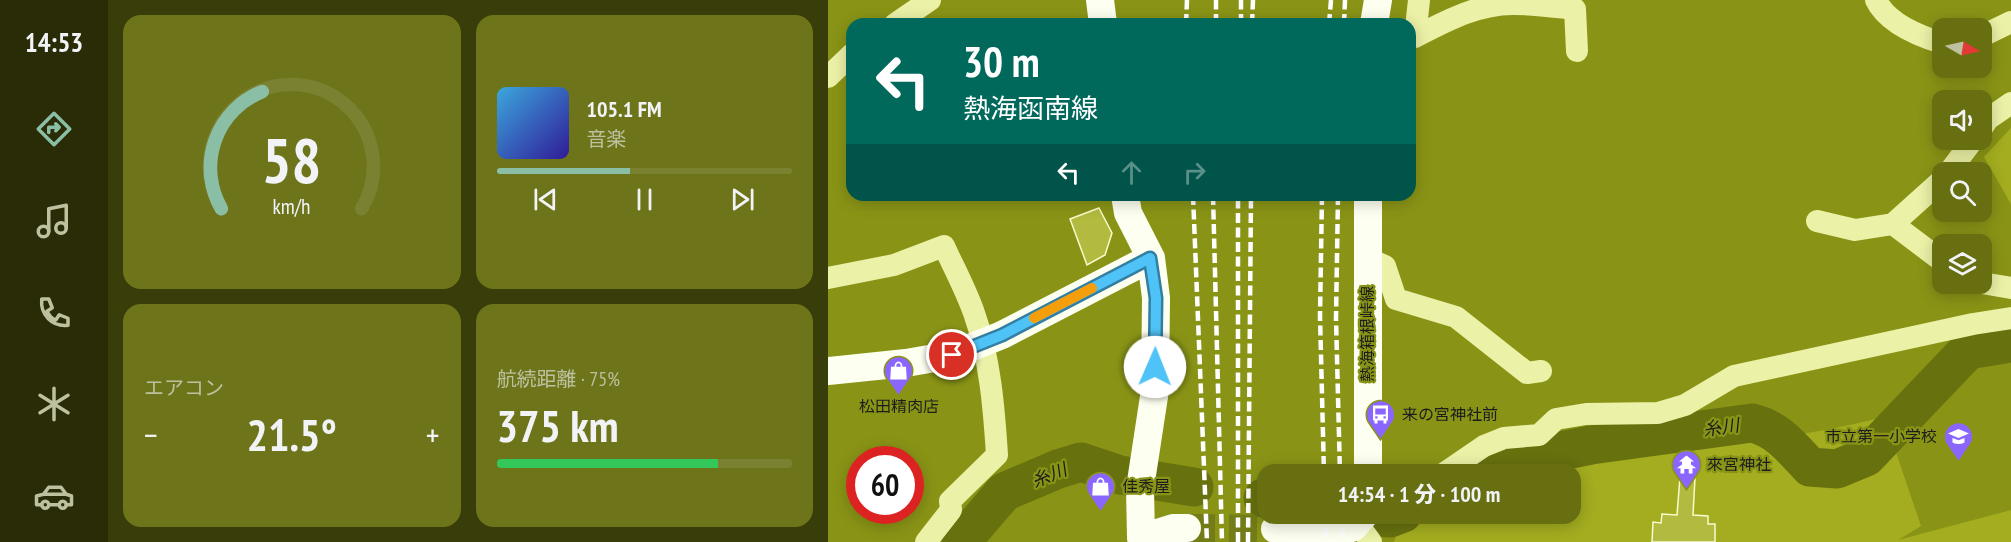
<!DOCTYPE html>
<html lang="ja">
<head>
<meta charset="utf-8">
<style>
  :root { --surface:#676f10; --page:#6d7419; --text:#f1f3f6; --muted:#bdc19f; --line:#7a8130; --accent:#8abfa5 }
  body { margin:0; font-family:"PT Sans Narrow","Noto Sans JP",sans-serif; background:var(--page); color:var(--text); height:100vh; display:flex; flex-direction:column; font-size:22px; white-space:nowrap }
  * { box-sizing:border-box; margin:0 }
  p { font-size:20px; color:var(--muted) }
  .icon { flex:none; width:33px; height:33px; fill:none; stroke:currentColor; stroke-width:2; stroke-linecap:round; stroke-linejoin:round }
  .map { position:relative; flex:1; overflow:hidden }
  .sheet { display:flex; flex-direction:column; gap:15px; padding:15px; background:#393d09; width:720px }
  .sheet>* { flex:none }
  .top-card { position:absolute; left:18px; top:18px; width:570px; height:183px; border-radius:18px; box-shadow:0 3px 15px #0003; background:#00695c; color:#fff; overflow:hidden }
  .needle { width:39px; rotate:99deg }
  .controls { position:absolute; left:1104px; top:18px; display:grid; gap:12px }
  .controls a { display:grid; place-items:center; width:60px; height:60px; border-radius:12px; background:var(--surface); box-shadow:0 3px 15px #0003; font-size:30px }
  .speed { position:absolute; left:18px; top:446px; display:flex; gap:12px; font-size:30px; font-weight:700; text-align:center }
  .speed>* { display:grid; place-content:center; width:78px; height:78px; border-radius:50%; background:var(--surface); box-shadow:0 3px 15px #0003; line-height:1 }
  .speed .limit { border:9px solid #d22; background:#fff; color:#111 }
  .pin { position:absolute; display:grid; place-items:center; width:51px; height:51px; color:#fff; margin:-26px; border:3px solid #fff; border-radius:50%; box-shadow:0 2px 6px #0007 }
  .me { position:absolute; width:66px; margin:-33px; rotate:1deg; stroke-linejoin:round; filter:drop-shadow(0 0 4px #0008) }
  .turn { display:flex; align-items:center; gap:21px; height:126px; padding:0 18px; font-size:27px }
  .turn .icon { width:78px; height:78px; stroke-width:2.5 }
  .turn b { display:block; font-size:42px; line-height:51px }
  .lanes { display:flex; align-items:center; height:57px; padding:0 18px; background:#0003; justify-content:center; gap:30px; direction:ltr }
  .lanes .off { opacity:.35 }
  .big { font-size:45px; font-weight:800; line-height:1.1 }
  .sheet .widget { flex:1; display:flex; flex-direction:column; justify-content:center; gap:9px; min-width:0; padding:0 21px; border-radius:18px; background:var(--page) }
  .sheet .dial { align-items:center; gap:0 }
  .dial svg { height:156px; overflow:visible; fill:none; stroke:var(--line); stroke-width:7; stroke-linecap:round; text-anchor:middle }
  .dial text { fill:var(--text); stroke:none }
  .song { display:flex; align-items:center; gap:18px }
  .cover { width:72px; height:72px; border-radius:9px; background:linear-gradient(135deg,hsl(200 70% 55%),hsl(250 70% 35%)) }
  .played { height:6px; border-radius:3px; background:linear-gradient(90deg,var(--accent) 45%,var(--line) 45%) }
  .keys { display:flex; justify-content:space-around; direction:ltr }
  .heat { display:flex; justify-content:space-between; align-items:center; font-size:33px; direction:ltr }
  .charge { height:9px; border-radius:4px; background:linear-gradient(90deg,#34c759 75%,var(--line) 0) }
  .sheet .tiles { flex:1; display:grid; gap:15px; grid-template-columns:repeat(2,1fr) }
  .trip { position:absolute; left:429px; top:464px; width:324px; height:60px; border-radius:18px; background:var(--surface); box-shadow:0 3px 15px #0003; font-weight:800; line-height:60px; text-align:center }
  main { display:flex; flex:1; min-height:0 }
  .tab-bar { display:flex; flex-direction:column; width:108px; justify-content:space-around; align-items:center; background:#292c06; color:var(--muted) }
  .tab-bar .icon { width:42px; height:42px }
  .tab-bar .on { color:var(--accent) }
  .tab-bar b { font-size:27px; color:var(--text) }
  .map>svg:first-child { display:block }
  .green { fill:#a3ad1f }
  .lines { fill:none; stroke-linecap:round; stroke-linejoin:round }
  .river { stroke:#67710e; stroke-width:39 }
  .building { fill:#b2bb3f; stroke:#f8fccd; stroke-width:1.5 }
  .major-tunnel { stroke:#737c17; stroke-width:28; stroke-dasharray:28 14; stroke-linecap:butt }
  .minor { stroke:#ebf1a6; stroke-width:22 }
  .major { stroke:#fdfff0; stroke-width:28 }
  .rail { stroke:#fff; stroke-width:4.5; stroke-dasharray:10 4.5; stroke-linecap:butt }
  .route-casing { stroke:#337fa1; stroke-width:15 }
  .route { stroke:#4fc3f7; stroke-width:10 }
  .slow { stroke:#f59e0b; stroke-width:10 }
  .labels { text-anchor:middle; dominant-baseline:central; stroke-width:4.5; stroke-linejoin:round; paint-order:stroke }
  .street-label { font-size:16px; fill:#1d1d1d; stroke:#899416 }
  .poi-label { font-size:16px; fill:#1d1d1d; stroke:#899416; text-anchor:start }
  .water-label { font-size:18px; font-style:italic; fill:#1c1d19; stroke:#899416 }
</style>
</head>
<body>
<main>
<nav class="tab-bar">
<b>14:53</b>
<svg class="icon on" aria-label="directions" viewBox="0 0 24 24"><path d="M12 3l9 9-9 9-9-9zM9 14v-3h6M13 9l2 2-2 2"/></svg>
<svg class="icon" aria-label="music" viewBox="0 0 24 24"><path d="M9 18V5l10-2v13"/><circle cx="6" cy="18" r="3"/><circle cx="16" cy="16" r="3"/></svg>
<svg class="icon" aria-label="phone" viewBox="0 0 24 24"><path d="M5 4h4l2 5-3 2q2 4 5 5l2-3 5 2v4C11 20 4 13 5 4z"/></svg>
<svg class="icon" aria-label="climate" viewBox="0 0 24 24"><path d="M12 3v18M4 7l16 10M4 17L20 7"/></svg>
<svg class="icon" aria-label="car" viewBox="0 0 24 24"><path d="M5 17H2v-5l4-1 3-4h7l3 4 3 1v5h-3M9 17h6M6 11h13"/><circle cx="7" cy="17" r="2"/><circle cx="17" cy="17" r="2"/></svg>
</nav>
<section class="sheet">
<div class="tiles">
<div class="widget dial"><svg viewBox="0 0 100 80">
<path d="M14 69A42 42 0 1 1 86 69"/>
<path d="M14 69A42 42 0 0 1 35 9" stroke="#8abfa5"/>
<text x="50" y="56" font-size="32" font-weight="700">58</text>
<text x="50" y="72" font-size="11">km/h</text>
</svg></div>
<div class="widget">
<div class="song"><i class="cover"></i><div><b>105.1 FM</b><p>音楽</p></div></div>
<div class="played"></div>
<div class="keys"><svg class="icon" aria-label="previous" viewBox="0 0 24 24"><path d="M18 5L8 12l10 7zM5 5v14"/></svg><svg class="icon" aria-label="pause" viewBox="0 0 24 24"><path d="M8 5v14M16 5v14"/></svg><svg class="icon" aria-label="next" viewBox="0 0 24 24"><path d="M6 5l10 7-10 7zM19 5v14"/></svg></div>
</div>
<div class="widget"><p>エアコン</p>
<div class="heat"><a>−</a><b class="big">21.5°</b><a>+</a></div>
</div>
<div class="widget"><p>航続距離 · 75%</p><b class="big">375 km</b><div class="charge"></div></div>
</div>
</section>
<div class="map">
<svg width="1183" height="542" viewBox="0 0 1183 542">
  <rect width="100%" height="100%" fill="#899416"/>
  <path class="green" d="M1183,128V204L1156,157Z
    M1056,417L1093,526L1070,540L1183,510V542H566L571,527L595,513H742V474H663L678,466C803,453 933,448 1056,417Z"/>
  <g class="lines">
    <path class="river" d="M652,474L667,464L763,445L924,423C950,429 964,448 982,467L1009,469L1038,457L1140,350L1183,343
      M435,498H440
      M551,517L562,518L575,513
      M133,542L176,492L230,469L253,462L292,475L366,487"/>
  </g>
  <path class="building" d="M271,208L284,233L277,255L259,265L242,219Z
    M852,477L867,478L865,515L880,516V524H887V542H824L825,522L833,523L834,514L849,515Z"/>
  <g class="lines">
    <path class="major-tunnel" d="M359,528L447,529"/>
    <path class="minor" d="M591,0L587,37C618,21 651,3 687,4C707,4 728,7 747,9L749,51
      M1048,0C1059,23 1091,36 1114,43
      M67,24L102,0
      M1154,36L1183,22
      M0,77L24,54
      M1154,128L1160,119L1183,103
      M1121,172L1145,140
      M989,221L1027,230L1065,224L1114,180
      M1065,224L1114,261
      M539,258L557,266L568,299L628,317L699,373L713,371
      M0,278L66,265L116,246C126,268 138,290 146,313C162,358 166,408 169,455L122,501L123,510L98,542
      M1154,283L1183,288
      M615,474L656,446L676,438L711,435L728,419L758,414L830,413L857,405L906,376L1145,324L1183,318
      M530,524L543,542"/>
    <path class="major" d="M272,0L275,24
      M546,24L550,0
      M297,195L300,213L323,258L328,298L327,390L312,488L313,538
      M540,195V474
      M0,371L78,363L124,355L174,335L323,258
      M447,529H460L475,536L515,531L526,527L538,513
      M313,538L345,528H359"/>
    <path class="rail" d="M358,24L359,0
      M388,24V0
      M413,24V0
      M424,24L425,0
      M501,24L503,0
      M516,24L517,0
      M365,195L379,542
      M385,195L394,542
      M494,195L492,316L496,474
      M510,195L508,319L512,474
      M497,513L498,542
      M514,513L515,542
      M410,542V195
      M420,542L423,195"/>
  </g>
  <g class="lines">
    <defs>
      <path id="route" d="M124,355L174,335L322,258L328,298L327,367"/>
    </defs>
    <use href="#route" class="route-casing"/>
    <use href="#route" class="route"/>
    <path class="slow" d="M206,318L264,288"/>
  </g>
  <defs>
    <symbol id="shop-pin" viewBox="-11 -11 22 30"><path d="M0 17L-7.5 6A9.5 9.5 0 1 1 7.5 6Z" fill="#8a66ff" stroke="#899416"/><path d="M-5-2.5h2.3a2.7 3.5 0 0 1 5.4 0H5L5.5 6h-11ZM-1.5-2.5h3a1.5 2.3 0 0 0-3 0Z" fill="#fff"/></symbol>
    <symbol id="bus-pin" viewBox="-11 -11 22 30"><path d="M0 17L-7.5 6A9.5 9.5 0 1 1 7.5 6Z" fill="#8a66ff" stroke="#899416"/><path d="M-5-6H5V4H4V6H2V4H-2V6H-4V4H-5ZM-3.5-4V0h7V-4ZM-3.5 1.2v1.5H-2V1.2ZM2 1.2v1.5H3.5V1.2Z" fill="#fff"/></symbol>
    <symbol id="school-pin" viewBox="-11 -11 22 30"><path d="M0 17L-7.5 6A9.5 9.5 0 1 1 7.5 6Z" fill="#8a66ff" stroke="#899416"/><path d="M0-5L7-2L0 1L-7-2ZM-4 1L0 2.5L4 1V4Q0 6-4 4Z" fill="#fff"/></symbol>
    <symbol id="temple-pin" viewBox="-11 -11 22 30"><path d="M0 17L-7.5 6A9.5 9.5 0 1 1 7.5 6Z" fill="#8a66ff" stroke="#899416"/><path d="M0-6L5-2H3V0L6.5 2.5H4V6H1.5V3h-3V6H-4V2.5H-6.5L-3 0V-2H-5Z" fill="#fff"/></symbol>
  </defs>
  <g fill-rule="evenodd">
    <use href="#shop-pin" x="54" y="354" width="33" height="45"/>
    <use href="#bus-pin" x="536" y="398" width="33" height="45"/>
    <use href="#school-pin" x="1114" y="420" width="33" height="45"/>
    <use href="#temple-pin" x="842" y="448" width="33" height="45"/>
    <use href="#shop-pin" x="256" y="470" width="33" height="45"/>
  </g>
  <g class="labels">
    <g class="street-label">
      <text transform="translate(539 334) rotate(-90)">熱海箱根峠線</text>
    </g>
    <g class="poi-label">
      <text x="71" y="406" text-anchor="middle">松田精肉店</text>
      <text x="574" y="414">来の宮神社前</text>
      <text x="1109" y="436" text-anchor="end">市立第一小学校</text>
      <text x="879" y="464">來宮神社</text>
      <text x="294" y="486">佳秀屋</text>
    </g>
    <g class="water-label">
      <text transform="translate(893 427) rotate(-8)">糸川</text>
      <text transform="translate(221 475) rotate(-22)">糸川</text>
    </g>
  </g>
</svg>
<div class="controls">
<a><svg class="needle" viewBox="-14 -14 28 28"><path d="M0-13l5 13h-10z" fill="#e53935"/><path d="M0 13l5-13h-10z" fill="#bdc19f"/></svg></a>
<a><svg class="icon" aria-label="sound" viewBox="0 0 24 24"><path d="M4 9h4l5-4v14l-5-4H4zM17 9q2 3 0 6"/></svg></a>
<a><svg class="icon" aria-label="search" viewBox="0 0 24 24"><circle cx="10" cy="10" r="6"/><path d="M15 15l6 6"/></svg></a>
<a><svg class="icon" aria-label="layers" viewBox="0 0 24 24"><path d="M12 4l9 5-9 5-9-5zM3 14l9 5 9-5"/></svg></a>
</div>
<div class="speed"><div class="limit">60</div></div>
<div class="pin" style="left:124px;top:355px;background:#d93025"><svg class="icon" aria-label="arrive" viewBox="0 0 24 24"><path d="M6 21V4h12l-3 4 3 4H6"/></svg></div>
<svg class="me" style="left:327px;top:367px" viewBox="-20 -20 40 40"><circle r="19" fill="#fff"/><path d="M0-13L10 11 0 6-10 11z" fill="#4fc3f7"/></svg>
<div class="trip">14:54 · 1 分 · 100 m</div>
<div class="top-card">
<div class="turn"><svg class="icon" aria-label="left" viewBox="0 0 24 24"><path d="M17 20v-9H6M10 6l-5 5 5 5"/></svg><div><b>30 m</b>熱海函南線</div></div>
<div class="lanes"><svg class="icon" aria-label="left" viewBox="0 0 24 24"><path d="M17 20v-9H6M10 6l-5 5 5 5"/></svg><svg class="icon off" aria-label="ahead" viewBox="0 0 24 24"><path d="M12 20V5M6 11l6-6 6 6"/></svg><svg class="icon off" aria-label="right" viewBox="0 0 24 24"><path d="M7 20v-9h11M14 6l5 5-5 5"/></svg></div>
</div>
</div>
</main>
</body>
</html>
